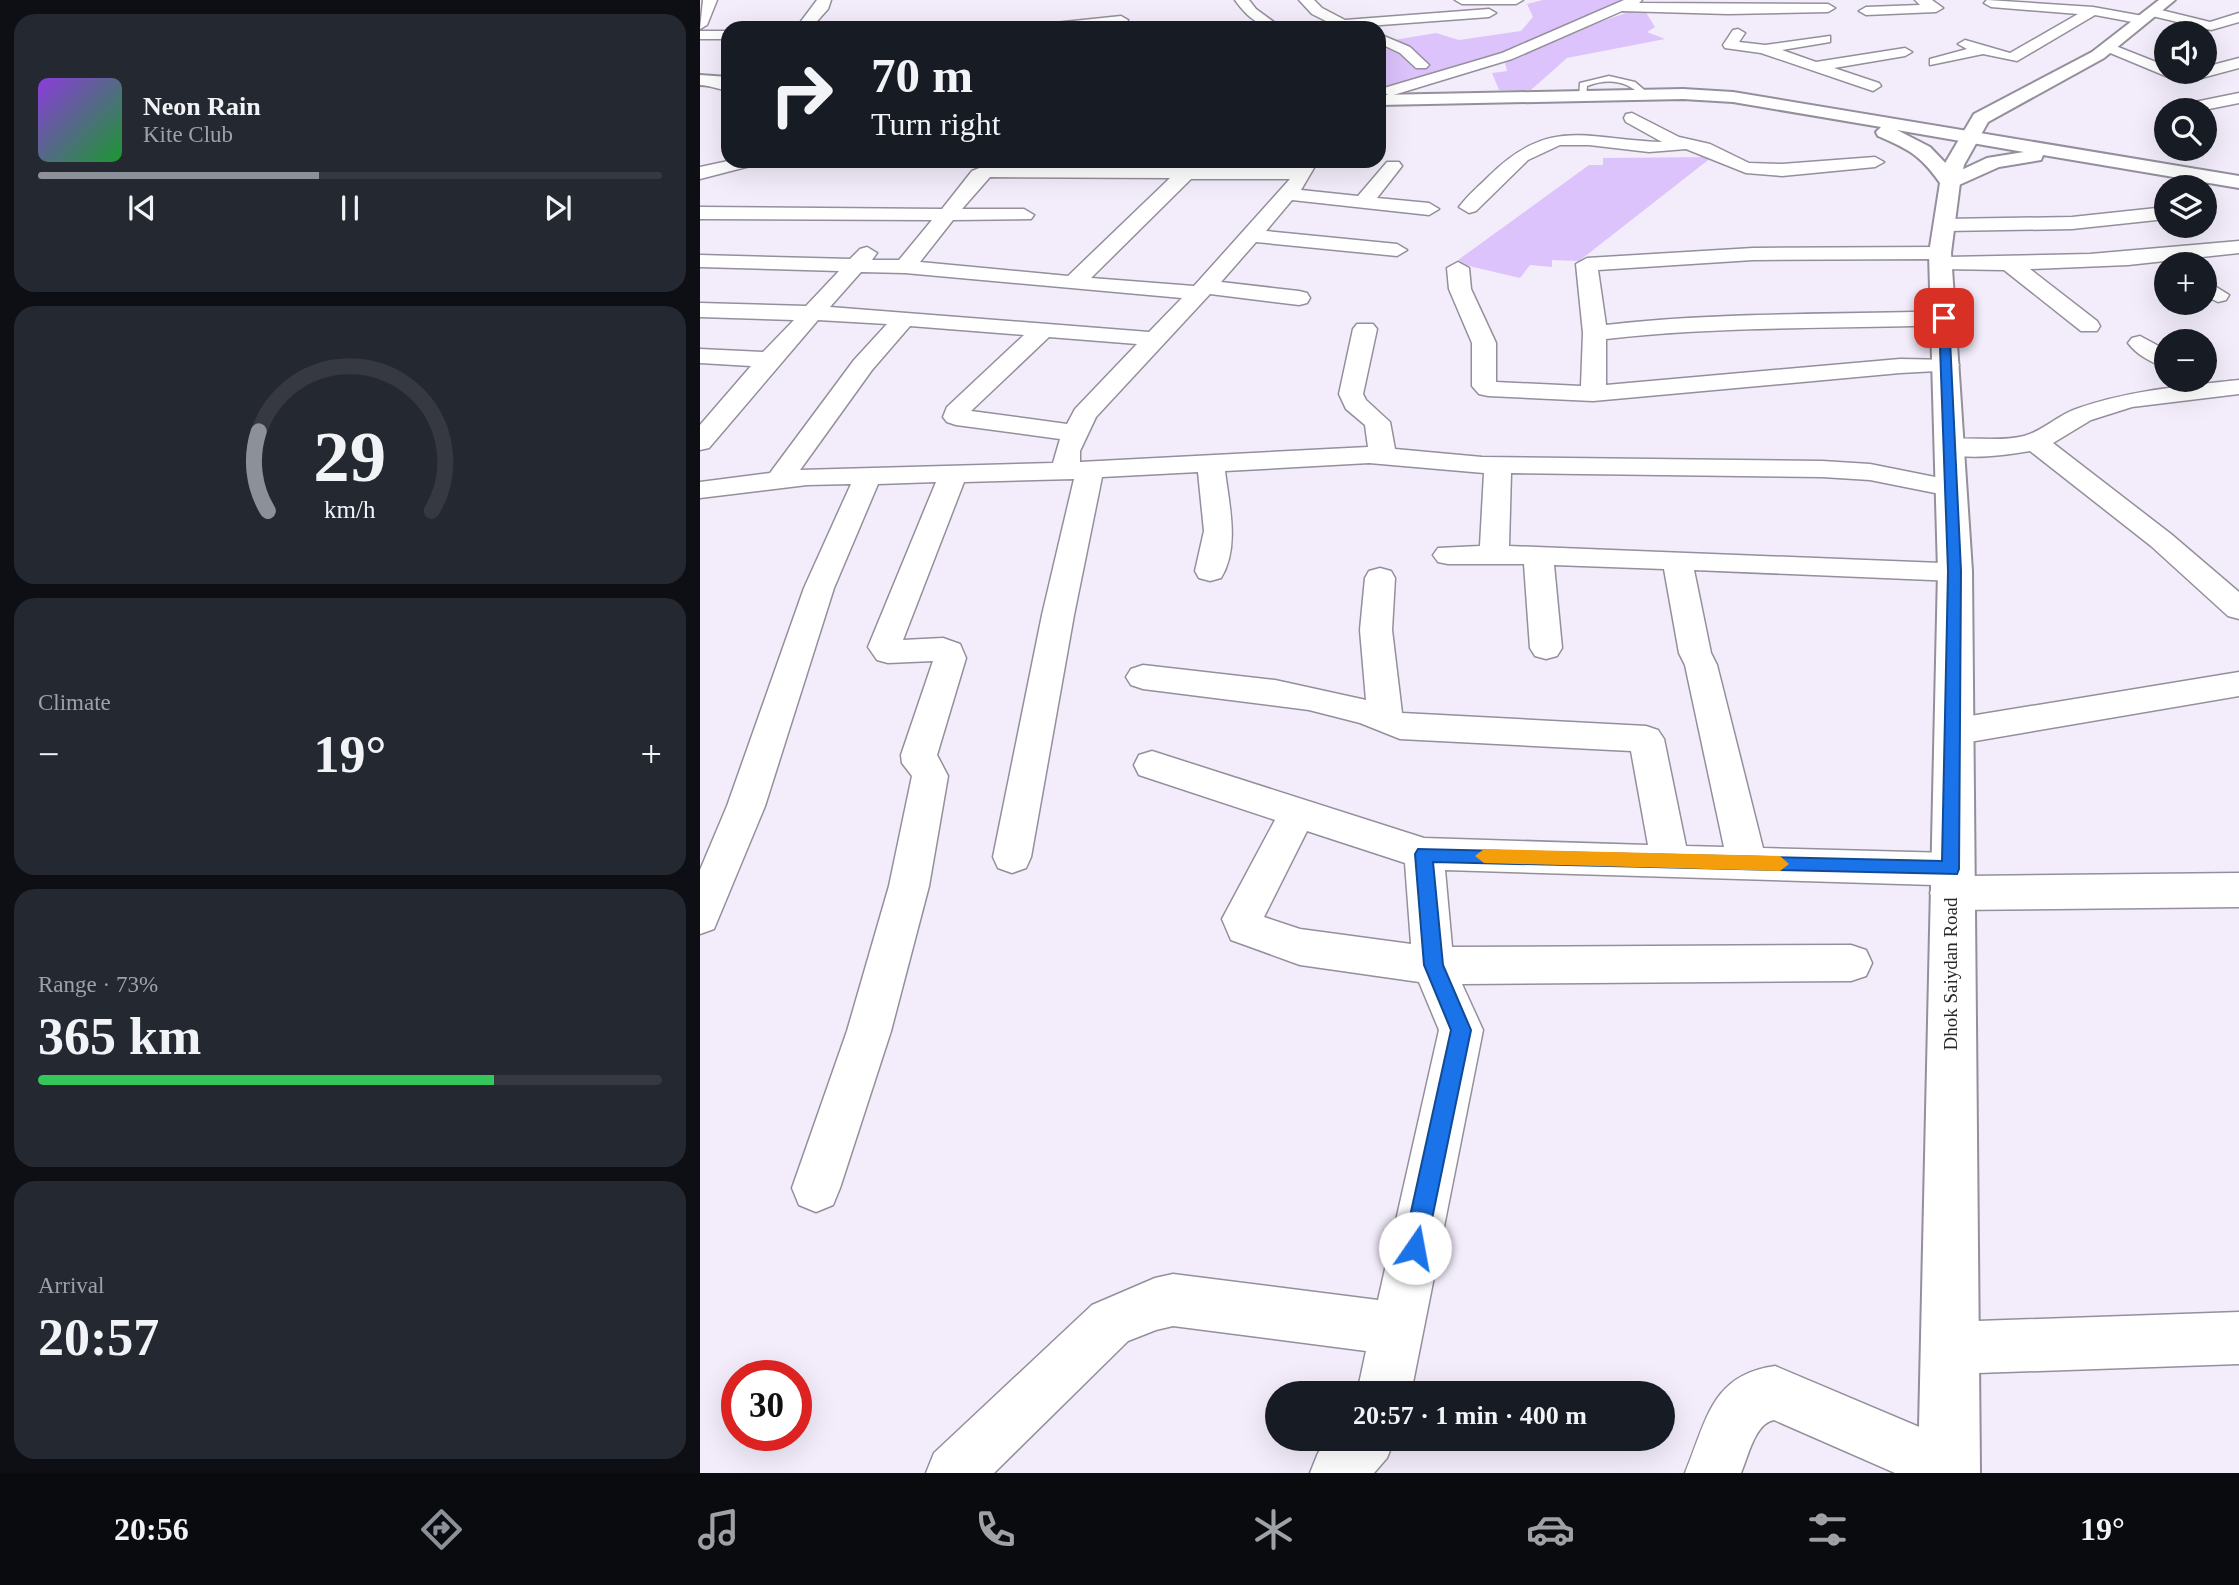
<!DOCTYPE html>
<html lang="en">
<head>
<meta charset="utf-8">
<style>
  :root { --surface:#171b24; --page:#242831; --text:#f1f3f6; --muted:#9ea1a6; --line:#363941; --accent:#8c9099 }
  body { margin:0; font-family:Georgia,serif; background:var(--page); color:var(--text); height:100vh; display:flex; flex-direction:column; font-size:26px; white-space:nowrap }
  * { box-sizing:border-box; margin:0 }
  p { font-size:23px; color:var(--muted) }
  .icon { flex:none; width:38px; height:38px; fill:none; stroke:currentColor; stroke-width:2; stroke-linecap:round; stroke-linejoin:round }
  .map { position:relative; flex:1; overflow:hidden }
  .side { display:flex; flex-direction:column; gap:14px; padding:14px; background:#0d0f14; width:700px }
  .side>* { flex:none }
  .hud { position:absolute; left:21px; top:21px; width:665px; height:147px; border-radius:21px; box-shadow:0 7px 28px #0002; background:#171b24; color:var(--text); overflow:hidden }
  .buttons { position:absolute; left:1454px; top:21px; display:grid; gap:14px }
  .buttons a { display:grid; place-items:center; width:63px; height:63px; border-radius:50%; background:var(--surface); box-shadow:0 7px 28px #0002; font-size:35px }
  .speed { position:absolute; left:21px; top:1360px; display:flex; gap:14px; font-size:35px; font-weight:700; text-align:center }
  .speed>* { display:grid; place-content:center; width:91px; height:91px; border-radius:50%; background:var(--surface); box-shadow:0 7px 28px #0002; line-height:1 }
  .speed .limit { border:10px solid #d22; background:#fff; color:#111 }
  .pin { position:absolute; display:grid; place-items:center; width:60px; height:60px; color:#fff; margin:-30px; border-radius:14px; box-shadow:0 4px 10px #0006 }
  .me { position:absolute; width:77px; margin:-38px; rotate:12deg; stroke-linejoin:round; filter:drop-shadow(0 0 5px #0008) }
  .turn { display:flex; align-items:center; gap:24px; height:147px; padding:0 35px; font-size:32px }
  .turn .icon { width:91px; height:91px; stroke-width:2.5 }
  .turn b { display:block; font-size:49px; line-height:60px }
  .big { font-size:52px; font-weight:700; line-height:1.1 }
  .side .widget { flex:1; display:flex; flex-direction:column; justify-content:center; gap:10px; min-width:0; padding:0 24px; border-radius:21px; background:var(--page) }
  .side .dial { align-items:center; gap:0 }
  .dial svg { height:182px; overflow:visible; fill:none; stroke:var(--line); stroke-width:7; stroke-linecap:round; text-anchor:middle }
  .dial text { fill:var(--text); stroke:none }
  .song { display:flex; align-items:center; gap:21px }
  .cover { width:84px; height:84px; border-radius:10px; background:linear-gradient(135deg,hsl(270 70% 55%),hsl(130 70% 35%)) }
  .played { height:7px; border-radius:4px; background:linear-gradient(90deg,var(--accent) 45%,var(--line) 45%) }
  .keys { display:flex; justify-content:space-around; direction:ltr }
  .heat { display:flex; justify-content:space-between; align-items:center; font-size:38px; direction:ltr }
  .charge { height:10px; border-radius:5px; background:linear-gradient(90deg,#34c759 73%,var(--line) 0) }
  .trip { position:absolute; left:565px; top:1381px; width:410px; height:70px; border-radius:35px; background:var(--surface); box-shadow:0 7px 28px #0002; font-weight:700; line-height:70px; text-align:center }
  .tab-bar { display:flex; height:112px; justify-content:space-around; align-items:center; background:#090b0e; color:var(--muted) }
  .tab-bar .icon { width:49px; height:49px }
  .tab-bar .current { color:var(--accent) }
  .tab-bar b { font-size:32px; color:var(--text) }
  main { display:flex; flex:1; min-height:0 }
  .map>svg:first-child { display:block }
  .green { fill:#dcc3fb }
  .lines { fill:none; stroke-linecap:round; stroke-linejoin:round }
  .lane-casing { stroke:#948f9b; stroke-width:3 }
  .street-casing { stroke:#948f9b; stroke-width:3 }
  .secondary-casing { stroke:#948f9b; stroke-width:4 }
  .primary-casing { stroke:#948f9b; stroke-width:4 }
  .lane { fill:#fff; fill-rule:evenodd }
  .street { fill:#fff; fill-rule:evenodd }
  .secondary { fill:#fff; fill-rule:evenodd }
  .primary { fill:#fff; fill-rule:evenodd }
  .route { fill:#1a73e8; stroke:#114b97; stroke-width:2 }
  .slow { fill:#f59e0b }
  .labels { text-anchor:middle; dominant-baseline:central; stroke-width:7; stroke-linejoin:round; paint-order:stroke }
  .street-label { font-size:19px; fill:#29272c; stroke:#fff }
</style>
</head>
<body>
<main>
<section class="side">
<div class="widget">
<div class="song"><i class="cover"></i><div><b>Neon Rain</b><p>Kite Club</p></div></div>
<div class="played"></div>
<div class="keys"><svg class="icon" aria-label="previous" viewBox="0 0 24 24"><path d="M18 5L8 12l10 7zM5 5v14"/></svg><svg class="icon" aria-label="pause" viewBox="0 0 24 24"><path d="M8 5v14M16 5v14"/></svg><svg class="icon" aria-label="next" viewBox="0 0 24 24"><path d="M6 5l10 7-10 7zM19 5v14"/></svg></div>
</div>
<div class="widget dial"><svg viewBox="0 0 100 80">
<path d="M14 69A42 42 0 1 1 86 69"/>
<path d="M14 69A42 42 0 0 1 10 34" stroke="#8c9099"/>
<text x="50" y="56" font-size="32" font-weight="700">29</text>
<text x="50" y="72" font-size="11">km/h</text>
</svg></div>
<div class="widget"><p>Climate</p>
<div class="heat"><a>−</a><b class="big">19°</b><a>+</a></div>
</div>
<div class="widget"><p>Range · 73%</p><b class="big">365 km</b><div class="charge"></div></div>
<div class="widget"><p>Arrival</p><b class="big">20:57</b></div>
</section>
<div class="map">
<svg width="1539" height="1473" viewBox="0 0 1539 1473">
  <rect width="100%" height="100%" fill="#f3edfb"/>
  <path class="green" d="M843,0H931L808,53L679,93V49L693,46L694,40L736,33L759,40L821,31L833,17L827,4Z
    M932,11H945L955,27L947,32L965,39L867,58L831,90H799L792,73L807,71L805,63L867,33Z
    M1012,157L879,261L852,260V267L830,265L820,278L765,265L758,260L889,165H903V158Z"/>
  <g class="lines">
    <defs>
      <path id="lane" d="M909,76L935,82L950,95L943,97C927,80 908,78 887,86L886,97L879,99L880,83Z
        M0,80L28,87V91L0,84Z"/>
      <path id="street" d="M3,0H17L7,25L0,29Z
        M117,0H131L128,9L111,28H96Z
        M535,0H549L556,9L582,28C560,28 548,18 535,0Z
        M599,0H614L622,8L645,20L789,9L796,13L789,17L640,28L612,14Z
        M755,0H823L816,4H762Z
        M924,0H942L939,3L1128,4L1135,8L1128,12L1028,14L922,11L812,59L690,96L682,91L684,88L802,53Z
        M1215,0H1232L1243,8L1236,12L1166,15L1159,11L1166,7L1220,5Z
        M1287,0L1393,7L1443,16L1450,20L1443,24L1395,15L1317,61L1283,54L1230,65V59L1267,49L1258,44L1265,40L1310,53L1378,14L1291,7L1284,3Z
        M1453,8L1510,22L1539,13V22L1511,30L1448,15L1446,12Z
        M421,16L428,20L426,23L385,28H338L345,24Z
        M1038,29L1045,33L1039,42L1065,45L1130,36V42L1082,50L1116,62L1205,48L1212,52L1205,56L1134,68L1179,83L1181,86L1173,91L1061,53L1025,48L1023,45L1033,30Z
        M0,31H28V39H0Z
        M679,34L710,47L729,65L726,68H716L700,53L679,43Z
        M1408,43L1466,66V72H1505V67L1539,58V68L1494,80L1468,77L1403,50V44Z
        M1539,93V103L1504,110H1473L1475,106Z
        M932,113L979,137L1010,144L1049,163L1082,164L1175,157L1184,162L1175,167L1082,176L1046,173L986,149L949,152L889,145H860L828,160L776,211L769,213L759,207C768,195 779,186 789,176C851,115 887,140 962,142L926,122L924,118L926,114Z
        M28,161H57L54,165L0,179V167Z
        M600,161H618L601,190L658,196L687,162H699L702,166L677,198L729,203L739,209L729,215L592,200L566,231L697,244L707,250L697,256L556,242L521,282L599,291L607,293L610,298L607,303L599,305L510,294L396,417L380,451V462L668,447L665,425L646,409L639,394L653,329L657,324H673L677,329L663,394L666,400L690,422L695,449L782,457L1122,461L1170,464L1260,482L1264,488L1260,494L1250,496L1170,480L1122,477L811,473L809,546L1266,564L1270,571L1266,578L1255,581L994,570L1011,653L1017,665L1063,848L1251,853L1265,858L1270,869L1267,876L1539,873V907L1250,910L1236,905L1230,893L1234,885L745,870L752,947L1151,945L1166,950L1172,963L1166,976L1151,981L762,984L783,1030L711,1393H657L666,1351L473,1326L456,1330L428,1341L294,1473H226L234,1453L392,1305L455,1278L473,1274L678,1300L739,1030L719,982L600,965L531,940L522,919L575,820L439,775L434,765L439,755L452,751L724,838L948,845L931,751L700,739L660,723L609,710L443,689L431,685L426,677L431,669L443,665L575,680L666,700L660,630L665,578L669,571L680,568L691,571L695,578L692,630L702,713L946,726L958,730L964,739L986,846L1024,847L985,665L979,653L964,569L854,565L862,648L857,656L846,659L835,656L830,648L824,564H748L738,562L733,555L738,548L780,546L784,473L669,463L525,471C529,504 540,548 521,578L510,581L499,578L495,571L504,531L498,472L402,477L374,615L331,857L326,868L312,873L298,868L293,857L342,615L374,479L264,482L203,640L243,638L260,644L266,658L237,755L248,776L229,886L191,1031L140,1188L133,1205L116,1212L99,1205L92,1188L147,1031L189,886L212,776L202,763L201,755L233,661L188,663L177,660L168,647L236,482L178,484L134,588L65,806L14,929L0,934V870L27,806L104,588L151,484L107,485L0,498V482L70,473L154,360L187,324L118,320L9,448L0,450V425L51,366L0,363V349L63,352L94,320L0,317V303L106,306L139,271L0,267V255L150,259L160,249L167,247L177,253L172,260H199L232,220L0,219V207L242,209L272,171L287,165L596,167ZM290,177L470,178L368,276L220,262L253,220L331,219L334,215L324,209H262ZM491,179H590L494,286L391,278ZM161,272L205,273L482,298L449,332L130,307ZM210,326L324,335L247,407L243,417L247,422L256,425L360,439L353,463L100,470L172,370ZM349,337L437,344L375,409L367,424L271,411ZM607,831L705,863L711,944L600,929L564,917Z
        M1466,207V219L1372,229L1245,231L1235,225L1245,219L1372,217Z
        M1539,241V253L1428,265L1330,269L1397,321L1400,326L1397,331H1381L1304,270L1241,269L1234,267L1230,263L1233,259L1053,260L898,270L906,325C1017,312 1131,315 1244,311L1255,318L1244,325C1132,329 1017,326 906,339V385L1200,359L1256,360L1259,365L1256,370L1200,373L893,401L788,396L779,394L772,386V343L749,289L747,268L758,262L769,268L771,289L796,343V382L881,386L883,333L876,264L887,258L1053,248L1240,247L1247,249L1250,253L1248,257L1390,254Z
        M1505,280L1529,295L1526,300L1518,302L1505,296Z
        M1440,336L1466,350V367C1453,364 1436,354 1428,343L1432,338Z
        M1539,380V394L1432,407L1391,420L1353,443L1471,534L1539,592V619L1528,616L1451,546L1330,451C1300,456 1269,460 1240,453L1236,447L1240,441C1267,435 1296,443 1324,436C1343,431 1358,415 1376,409C1429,390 1484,386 1539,380Z
        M1539,672V696L1252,745L1240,741L1235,732L1240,723L1252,719Z
        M1539,1312V1364L1249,1374L1230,1367L1223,1348L1230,1329L1249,1322Z
        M1075,1366L1269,1448L1277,1468L1275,1473H1195L1074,1420C1055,1423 1048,1457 1041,1473H985C1007,1420 1011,1375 1075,1366Z
        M630,1438H695L687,1458L674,1473H610L618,1453Z"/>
      <path id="secondary" d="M1459,0H1475L1404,58L1288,122L1264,165L1260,183L1251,253L1272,571L1280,1473H1218L1238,571L1229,253L1240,183L1244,165L1274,114L1392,52Z"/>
      <path id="primary" d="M0,75L28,77V87L0,85Z
        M983,89L1033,92L1539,176V188L1343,155L1341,160L1299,167L1250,189L1243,187C1222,157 1213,151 1178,136L1176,132L1181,127L1033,102L983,99L679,105V95ZM1197,130L1324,152L1287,158L1255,173L1230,147Z"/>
    </defs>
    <use href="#lane" class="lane-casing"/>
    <use href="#street" class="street-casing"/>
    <use href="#secondary" class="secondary-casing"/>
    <use href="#primary" class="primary-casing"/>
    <use href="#lane" class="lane"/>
    <use href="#street" class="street"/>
    <use href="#secondary" class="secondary"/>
    <use href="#primary" class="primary"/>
  </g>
  <path class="route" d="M1244,315L1249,318L1261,571L1259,869L1257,874L733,862L743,965L771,1030L726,1248L723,1256L715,1259L707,1256L703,1248L751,1030L724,965L715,854L718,849L1242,861L1248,571L1239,318Z"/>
  <path class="slow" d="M784,849L1080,856L1089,864L1080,871L784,863L775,856Z"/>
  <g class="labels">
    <g class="street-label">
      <text transform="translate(1250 974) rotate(-90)">Dhok Saiydan Road</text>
    </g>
  </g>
</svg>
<div class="buttons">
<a><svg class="icon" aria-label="sound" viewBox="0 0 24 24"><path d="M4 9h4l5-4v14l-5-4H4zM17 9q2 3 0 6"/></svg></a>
<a><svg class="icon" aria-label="search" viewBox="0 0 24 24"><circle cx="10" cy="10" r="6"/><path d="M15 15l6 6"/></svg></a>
<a><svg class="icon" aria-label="layers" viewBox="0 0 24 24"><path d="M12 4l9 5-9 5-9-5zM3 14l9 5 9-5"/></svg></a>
<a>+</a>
<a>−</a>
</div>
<div class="speed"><div class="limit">30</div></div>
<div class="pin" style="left:1244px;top:318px;background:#d93025"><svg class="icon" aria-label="arrive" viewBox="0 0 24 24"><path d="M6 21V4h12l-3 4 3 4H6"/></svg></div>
<svg class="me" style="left:715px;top:1248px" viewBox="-20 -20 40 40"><circle r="19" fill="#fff"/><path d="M0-13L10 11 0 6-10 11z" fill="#1a73e8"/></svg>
<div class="trip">20:57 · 1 min · 400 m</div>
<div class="hud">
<div class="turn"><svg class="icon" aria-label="right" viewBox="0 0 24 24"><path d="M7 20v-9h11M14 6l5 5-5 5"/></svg><div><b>70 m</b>Turn right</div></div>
</div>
</div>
</main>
<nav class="tab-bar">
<b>20:56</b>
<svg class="icon current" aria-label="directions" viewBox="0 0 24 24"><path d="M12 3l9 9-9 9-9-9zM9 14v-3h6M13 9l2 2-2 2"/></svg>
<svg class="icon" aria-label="music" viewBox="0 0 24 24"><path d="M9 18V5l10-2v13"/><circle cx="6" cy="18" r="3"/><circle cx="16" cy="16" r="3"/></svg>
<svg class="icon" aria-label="phone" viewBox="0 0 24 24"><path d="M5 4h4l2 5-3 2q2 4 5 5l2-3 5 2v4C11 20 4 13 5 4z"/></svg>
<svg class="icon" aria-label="climate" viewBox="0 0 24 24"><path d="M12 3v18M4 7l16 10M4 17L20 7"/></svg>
<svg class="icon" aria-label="car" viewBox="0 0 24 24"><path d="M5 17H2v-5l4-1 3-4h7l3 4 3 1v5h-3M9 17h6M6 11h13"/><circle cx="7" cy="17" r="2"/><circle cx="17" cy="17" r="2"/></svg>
<svg class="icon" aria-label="filters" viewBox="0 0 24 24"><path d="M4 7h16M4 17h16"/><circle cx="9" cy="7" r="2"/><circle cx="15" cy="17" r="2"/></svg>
<b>19°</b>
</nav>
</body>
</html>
